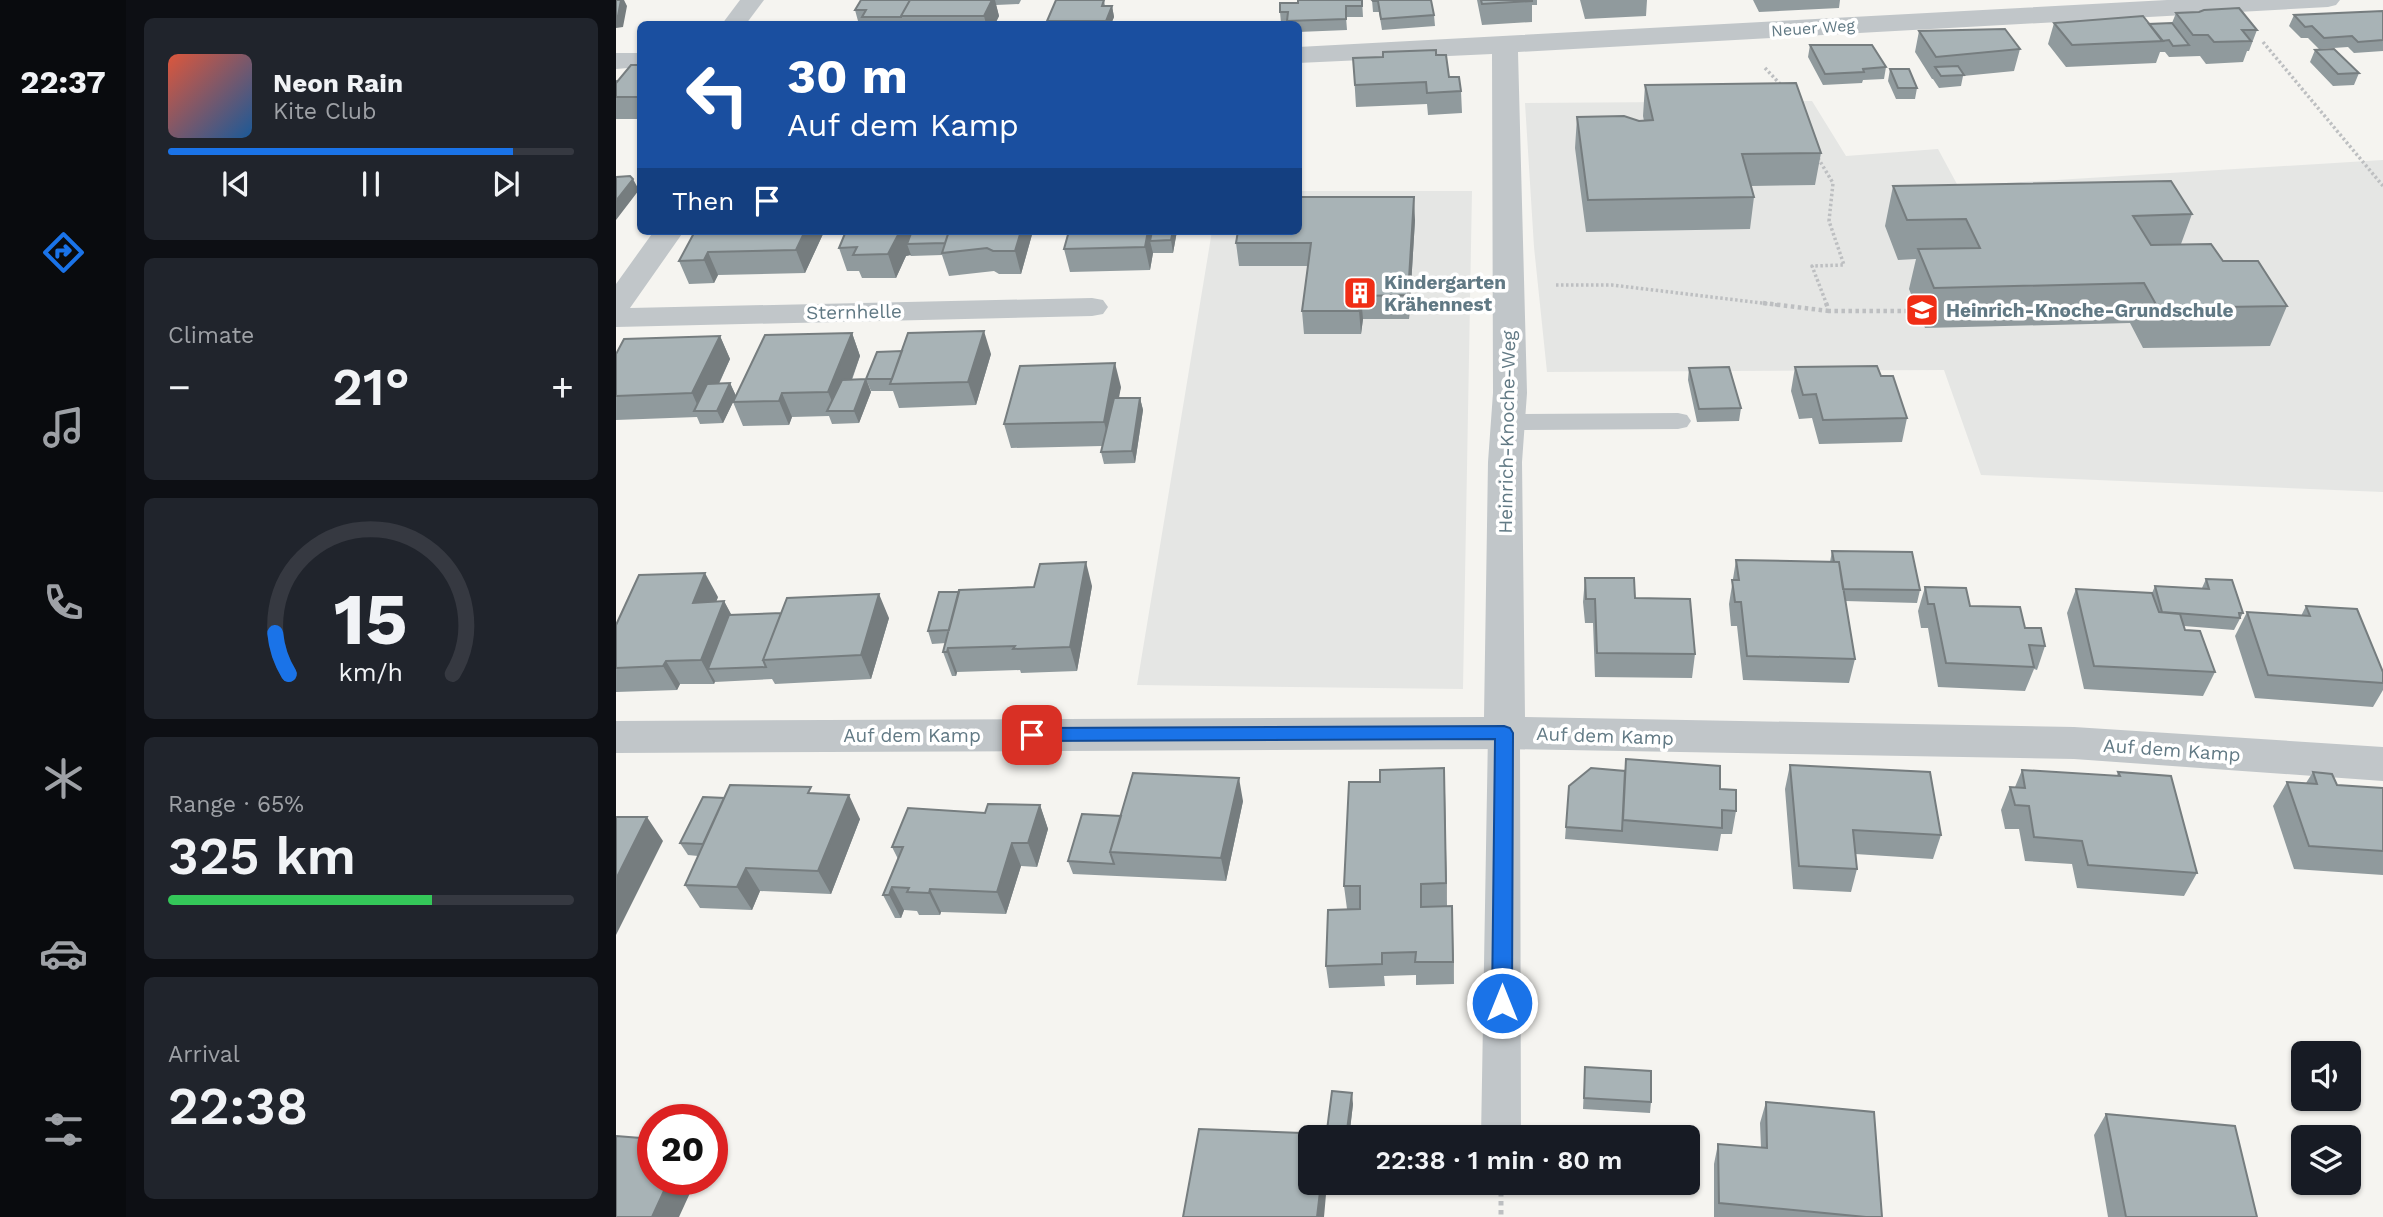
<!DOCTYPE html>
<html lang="en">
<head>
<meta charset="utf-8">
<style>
  :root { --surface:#171b24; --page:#20242c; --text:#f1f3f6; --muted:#9ea1a6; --line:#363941; --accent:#1a73e8 }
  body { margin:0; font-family:"Work Sans",sans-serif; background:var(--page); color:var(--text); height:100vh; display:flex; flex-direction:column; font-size:26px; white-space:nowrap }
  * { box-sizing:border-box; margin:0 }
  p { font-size:23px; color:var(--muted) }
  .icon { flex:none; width:38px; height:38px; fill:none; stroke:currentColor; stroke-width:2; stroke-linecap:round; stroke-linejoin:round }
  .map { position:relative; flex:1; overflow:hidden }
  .side { display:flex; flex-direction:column; gap:18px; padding:18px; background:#0d0f14; width:490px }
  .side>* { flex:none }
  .banner { position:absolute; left:21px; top:21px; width:665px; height:214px; border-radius:10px; box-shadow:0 2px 5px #0004; background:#1a4fa0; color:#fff; overflow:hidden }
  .fabs { position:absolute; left:1675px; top:1041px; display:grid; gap:14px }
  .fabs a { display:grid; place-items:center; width:70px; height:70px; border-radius:10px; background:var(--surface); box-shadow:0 2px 5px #0004; font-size:35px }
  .speed { position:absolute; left:21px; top:1104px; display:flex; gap:14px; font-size:35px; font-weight:700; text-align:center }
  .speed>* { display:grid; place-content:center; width:91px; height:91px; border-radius:50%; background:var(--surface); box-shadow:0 2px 5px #0004; line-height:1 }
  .speed .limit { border:10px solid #d22; background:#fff; color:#111 }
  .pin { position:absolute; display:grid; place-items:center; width:60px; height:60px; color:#fff; margin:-30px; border-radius:14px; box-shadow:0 4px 10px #0006 }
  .me { position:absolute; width:77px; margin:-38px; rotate:0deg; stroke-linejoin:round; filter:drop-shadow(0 0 5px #0008) }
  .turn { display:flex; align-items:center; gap:24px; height:147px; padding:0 35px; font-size:32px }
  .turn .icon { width:91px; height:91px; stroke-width:2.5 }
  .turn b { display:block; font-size:49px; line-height:60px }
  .then { display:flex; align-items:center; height:66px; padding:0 35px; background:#0003; gap:14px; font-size:26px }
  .big { font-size:52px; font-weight:600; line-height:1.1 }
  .side .widget { flex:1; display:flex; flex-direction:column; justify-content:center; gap:10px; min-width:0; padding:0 24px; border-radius:10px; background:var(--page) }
  .side .dial { align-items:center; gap:0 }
  .dial svg { height:182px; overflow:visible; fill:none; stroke:var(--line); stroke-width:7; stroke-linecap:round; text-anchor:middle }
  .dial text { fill:var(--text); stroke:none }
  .song { display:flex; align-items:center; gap:21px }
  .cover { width:84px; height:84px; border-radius:10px; background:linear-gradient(135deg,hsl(10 70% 55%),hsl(210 70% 35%)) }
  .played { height:7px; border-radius:4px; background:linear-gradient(90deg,var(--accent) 85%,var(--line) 85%) }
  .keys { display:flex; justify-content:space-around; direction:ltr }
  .heat { display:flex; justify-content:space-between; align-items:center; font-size:38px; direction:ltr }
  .charge { height:10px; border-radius:5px; background:linear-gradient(90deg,#34c759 65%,var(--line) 0) }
  .trip { position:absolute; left:682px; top:1125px; width:402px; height:70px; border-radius:10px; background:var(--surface); box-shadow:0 2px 5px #0004; font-weight:600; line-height:70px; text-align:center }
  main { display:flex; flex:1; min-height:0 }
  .dock { display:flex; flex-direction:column; width:126px; justify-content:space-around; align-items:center; background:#090b0e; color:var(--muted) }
  .dock .icon { width:49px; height:49px }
  .dock .current { color:var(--accent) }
  .dock b { font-size:32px; color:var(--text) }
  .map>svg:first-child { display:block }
  .built { fill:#e5e6e4 }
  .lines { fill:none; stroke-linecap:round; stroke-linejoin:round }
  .path-far2 { stroke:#bdbfc1; stroke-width:3.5; stroke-dasharray:2.5 2.5; stroke-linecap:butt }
  .path-far1 { stroke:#bdbfc1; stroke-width:4.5; stroke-dasharray:3.5 3.5; stroke-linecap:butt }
  .path { stroke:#bdbfc1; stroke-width:5; stroke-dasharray:4.5 4.5; stroke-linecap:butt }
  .lane { fill:#c1c6c9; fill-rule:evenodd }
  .street { fill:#c1c6c9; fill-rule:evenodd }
  .wall { fill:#909a9d }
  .shaded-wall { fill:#767d7f }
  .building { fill:#a8b3b6; stroke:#767d7f; stroke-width:2 }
  .route { fill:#1a73e8; stroke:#114b97; stroke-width:2 }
  .labels { text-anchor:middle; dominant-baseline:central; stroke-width:7; stroke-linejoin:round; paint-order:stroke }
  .far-street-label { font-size:16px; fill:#617984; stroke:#fff }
  .poi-label { font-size:19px; font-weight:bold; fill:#617984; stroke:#fff; text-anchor:start }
  .street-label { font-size:19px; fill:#617984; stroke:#fff }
</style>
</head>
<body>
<main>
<nav class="dock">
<b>22:37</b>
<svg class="icon current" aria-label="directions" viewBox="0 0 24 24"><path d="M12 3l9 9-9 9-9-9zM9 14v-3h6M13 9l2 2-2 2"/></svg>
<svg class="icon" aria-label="music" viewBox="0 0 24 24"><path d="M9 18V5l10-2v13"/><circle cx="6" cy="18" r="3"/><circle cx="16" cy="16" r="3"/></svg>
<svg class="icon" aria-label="phone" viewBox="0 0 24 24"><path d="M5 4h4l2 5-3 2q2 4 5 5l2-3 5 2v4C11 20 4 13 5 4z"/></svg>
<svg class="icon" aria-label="climate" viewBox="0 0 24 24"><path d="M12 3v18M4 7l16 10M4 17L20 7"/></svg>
<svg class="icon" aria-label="car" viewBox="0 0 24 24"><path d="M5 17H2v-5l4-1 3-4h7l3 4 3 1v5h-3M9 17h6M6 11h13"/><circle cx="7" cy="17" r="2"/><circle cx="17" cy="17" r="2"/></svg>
<svg class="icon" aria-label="filters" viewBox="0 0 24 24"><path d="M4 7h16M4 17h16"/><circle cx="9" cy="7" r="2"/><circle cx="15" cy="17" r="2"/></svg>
</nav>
<section class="side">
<div class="widget">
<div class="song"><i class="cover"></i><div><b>Neon Rain</b><p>Kite Club</p></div></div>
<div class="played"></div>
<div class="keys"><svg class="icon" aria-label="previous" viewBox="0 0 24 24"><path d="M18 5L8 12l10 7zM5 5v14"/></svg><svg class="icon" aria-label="pause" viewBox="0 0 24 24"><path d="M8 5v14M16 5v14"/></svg><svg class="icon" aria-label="next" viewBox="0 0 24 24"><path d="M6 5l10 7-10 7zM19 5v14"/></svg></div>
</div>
<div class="widget"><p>Climate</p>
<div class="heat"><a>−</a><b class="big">21°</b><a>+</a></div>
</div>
<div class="widget dial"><svg viewBox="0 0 100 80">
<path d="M14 69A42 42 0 1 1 86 69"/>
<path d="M14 69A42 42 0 0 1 8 51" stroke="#1a73e8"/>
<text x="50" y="56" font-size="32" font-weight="700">15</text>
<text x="50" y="72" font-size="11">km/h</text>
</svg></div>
<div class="widget"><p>Range · 65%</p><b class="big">325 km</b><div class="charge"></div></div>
<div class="widget"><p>Arrival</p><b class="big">22:38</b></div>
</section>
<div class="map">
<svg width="1767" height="1217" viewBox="0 0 1767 1217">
  <rect width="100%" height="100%" fill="#f5f4f0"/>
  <path class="built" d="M1196,101L1230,156L1322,149L1342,186L1767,160V492L1365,475L1328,370L931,372L918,247L909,103Z
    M683,191H856L847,689L521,685L596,231H682Z"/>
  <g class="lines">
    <path class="path-far2" d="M1647,42L1767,186
      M1149,68L1165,85
      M1202,158L1217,183L1213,221L1228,265L1196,266L1211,305
      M940,285H996L1162,305"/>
    <path class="path-far1" d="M1147,303L1213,311
      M1210,303L1213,311H1290"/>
    <path class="path" d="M885,1183V1217"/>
    <path class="lane" d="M1062,413L1071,415L1075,421L1071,427L1062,429L890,430L881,428L877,422L881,416L890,414Z
      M888,721L899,724L904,733L905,1138H865L872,733L877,724Z"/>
    <path class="street" d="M124,0H148L130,24H106Z
      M1551,0H1724L1720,5L1712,7L902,52L911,393L906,462L909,717L1458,727L1767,747V781L1458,759L888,749L0,753V721L868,717L872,462L877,393L876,54L682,63V47Z
      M0,53H24V67L0,69Z
      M38,231H68L14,308L476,298L487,300L492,307L487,314L476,316L0,327V284Z"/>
  </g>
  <path class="wall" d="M245,0H405L403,4L380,5L383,16L379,24H248L247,21H242L239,10Z
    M488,0L489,6H496L498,17L495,24H432L431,21Z
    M746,0L747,17H730L731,30L682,32V24H672L671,23H665L664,12Z
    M756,0H815L818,15L819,26L766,30L763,12H757Z
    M861,0H921V5H916V22L866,25Z
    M964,0H1031L1030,16L969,19Z
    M1137,0H1224L1223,8L1143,12Z
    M1767,11V51L1738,53L1732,47L1703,49L1692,38H1685L1673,26L1678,15Z
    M1560,13L1641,30L1633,51H1631L1627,62L1590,64L1584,56L1553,57L1549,52H1544L1540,63L1450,67L1432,44L1438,23L1533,24L1556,23Z
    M1303,31L1404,49L1398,71L1347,76L1345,86L1323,88L1317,79H1316L1299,52Z
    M1194,45L1270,67L1268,79L1247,80L1246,83L1207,85L1192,57Z
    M1699,50L1743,73L1738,85L1717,86L1694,62Z
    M820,55L833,77L845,91L846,113L812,115L811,104L740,107L737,58Z
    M24,65V119H0V80H3Z
    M1274,69L1301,88L1299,99H1280L1272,81Z
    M1029,85L1205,153L1199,185L1135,186L1138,197L1134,229L970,232L959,148L961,117L1028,121L1027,116Z
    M1277,186L1576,214L1565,244L1607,261L1671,306L1654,346L1527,348L1514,323L1309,328L1293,289L1300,259L1282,260L1269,226Z
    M799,220L793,319H747L745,334H688L686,311L692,266H623L620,243Z
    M102,231H206L207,234L189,273L102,275L98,283L73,284L63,261Z
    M417,231L405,274H383L378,271L333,276L326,255L295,256L294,255L290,256L280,278H246L243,271H231L223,248Z
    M453,231H561L557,253H537L534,270L454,272L448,249Z
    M236,333L244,356L236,380L250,379L255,392L243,423L216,424L213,416L176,417L173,425L127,426L117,402Z
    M104,336L114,359L103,384L114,383L120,396L107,423L84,424L81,417L0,420V354Z
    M375,354L360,405L283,408L277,391H255L250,379Z
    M1179,367L1265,376L1291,418L1286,442L1203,444L1196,418L1183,419L1175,391Z
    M1073,368L1125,408L1123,421L1081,422L1072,380Z
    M505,387L502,398H524L527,410L519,463L488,464L485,452L486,446L395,448L388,424Z
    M1216,551L1304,590L1301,603L1229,601L1239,659L1233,683L1127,680L1121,626H1115L1113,604L1120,560L1214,562Z
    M969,578L1079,654L1076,678L979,677L977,623H969L967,602Z
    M1590,579L1627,613L1618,630L1568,626L1569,630L1599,672L1587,696L1468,689L1451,613L1460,589L1536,593L1539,586L1586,588Z
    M476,586L461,671L405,673L404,670L341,672L340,676H336L327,652L330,643L316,644L312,631Z
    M1309,587L1409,628L1429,646L1421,670L1418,669L1409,691L1322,687L1312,628H1305L1302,611Z
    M102,597L100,602L108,601L115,615L273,618L255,679L159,684L156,679L99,682L98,684H64L61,690L0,692V625Z
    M1690,606L1767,672V690L1757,707L1639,698L1619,636L1631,612L1685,616Z
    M1174,765L1325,835L1317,859L1239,854L1241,869L1235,892L1177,889L1169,789Z
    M828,768L831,906H836L838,984L800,985V975L768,976L769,986L713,988L710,966L731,909L728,886L764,782Z
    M1406,770L1501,776L1502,772L1581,873L1568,896L1461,888L1456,864L1409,861L1403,829H1389L1385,810L1394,787H1399Z
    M1697,772L1721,785L1767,788V875L1678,869L1657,806L1671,782L1690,783Z
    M953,786L1104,789L1120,811L1116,834H1105L1102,851L949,839Z
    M198,794L244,819L215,894L144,891L136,910L84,908L69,885L82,856L72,855L64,843L108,798Z
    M627,801L610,881L457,874L452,861L505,816Z
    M424,805L432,829L421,867L405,866L390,914L325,912L324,915H303L301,911L288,910L285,918H279L267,895L282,859L276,847L369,813Z
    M969,1067L1035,1102L1034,1113L967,1109Z
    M1150,1102L1266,1217H1098V1164L1102,1144L1145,1148L1144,1123Z
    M737,1104L733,1138H712L711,1130Z
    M1490,1114L1641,1217H1492L1478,1135Z"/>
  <path class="shaded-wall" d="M5,0H8L11,6L7,27L0,28V16Z
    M376,0H379L383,16L379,24H370L368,16Z
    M496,6L498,17L495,24H491L490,21Z
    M17,179L23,190L0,220V201Z
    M798,197L799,220L793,319L792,295Z
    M189,231H206L207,234L189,273L180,250Z
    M288,231H305L291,244L295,255L290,256L280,278L272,254L283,233Z
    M405,231H417L405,274L399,251Z
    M532,231H540L534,241L537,253L534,270L529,247Z
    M557,231H561L557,253L555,240Z
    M92,252L102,275L98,283L88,260Z
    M745,296L747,319L745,334L743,311Z
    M368,331L375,354L360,405L352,382Z
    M236,333L244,356L224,411H220L212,392Z
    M104,336L114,359L90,411H84L76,393Z
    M499,363L505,387L494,446L488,422Z
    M250,379L255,392L243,423L238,411Z
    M114,383L120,396L107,423L101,411Z
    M166,393L176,417L173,425L163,401Z
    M524,398L527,410L519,463L516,451Z
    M470,562L476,586L461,671L454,647Z
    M89,573L102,597L90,627L77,603Z
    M263,594L273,618L255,679L245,655Z
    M108,601L121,625L92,669L99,681L98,684L85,660Z
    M332,648L341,672L340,676L331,652Z
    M50,661L64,684L61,690L47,666Z
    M828,768L829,792L831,906L830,883Z
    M623,778L627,801L610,881L605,858Z
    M233,795L244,819L215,894L202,871Z
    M424,805L432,829L421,867L412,843Z
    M31,817L47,841L0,935V879Z
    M396,843L405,866L390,914L381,892Z
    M130,868L144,891L136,910L121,887Z
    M276,887L288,910L285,918L273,895Z
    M314,889L325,912L324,915L313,893Z
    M836,906L837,929L838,984L837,962Z
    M736,1093L737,1104L733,1138H732L731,1130Z
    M53,1180H80L63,1217H36Z
    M705,1183H711L708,1217H701Z"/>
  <path class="building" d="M0,0H5L2,16H0Z
    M245,0H294L285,16V17H246L250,10H239Z
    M294,0H376L368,16H285Z
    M440,0H488L486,6H496L490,21H431Z
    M682,0H746V6H730V19L671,21L672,12H664V3H682Z
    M756,0H815L818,15L765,19L762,1H757Z
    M865,0H916V1L866,4Z
    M1623,8L1641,30H1626L1635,41L1598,42L1592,35H1577L1560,13L1583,12L1588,10Z
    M1767,11V40L1742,42L1736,36L1708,38L1696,26L1689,27L1678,15Z
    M1527,16L1547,41L1456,45L1438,23Z
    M1556,23L1573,45L1557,46L1553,40L1546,41L1533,24Z
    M1389,29L1404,49L1320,57L1303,31Z
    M1194,45H1256L1270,67L1247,69L1248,72L1209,74Z
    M1718,49L1743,73L1722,74L1699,50Z
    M820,50V55H830L833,77H843L845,91L811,93L810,82L739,85L737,58L767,57V52Z
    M15,65H24V97H0V83Z
    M1342,66L1348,75L1325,76L1319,67Z
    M1274,69H1293L1301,88H1282Z
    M1180,83L1205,153L1126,154L1138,197L972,200L961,117L1008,116L1023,121L1037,120L1029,85Z
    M14,176L17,179L0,201V177Z
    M1555,181L1576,214L1517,216L1535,245L1595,244L1607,261H1642L1671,306L1542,308L1528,283L1318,288L1302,249L1364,248L1350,219L1291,220L1277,186Z
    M682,197H798L792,295L745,296L743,311H686L695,243H620L622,231H682Z
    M102,231H189L180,250L92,252L88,260L63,261L78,233H101Z
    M230,231H288L283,233L272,254L237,255L241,247L223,248Z
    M296,231H333L329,243L291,244Z
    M333,231H405L399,251H377L371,248L326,253Z
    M453,231H532L529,247L448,249Z
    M536,231H557L555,240L534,241Z
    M368,331L352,382L274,384L292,333Z
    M236,333L212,392L166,393L163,401L117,402L149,335Z
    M104,336L76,393L0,396V354L8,339Z
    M286,351L276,379H250L261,352Z
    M499,363L488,422L388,424L404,366Z
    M1261,366L1265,376H1277L1291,418L1207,420L1200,394L1187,395L1179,367Z
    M1113,367L1125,408L1083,409L1073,368Z
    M250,379L238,411H211L226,380Z
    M114,383L101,411H78L91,384Z
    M498,398H524L516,451L485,452Z
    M1216,551L1296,552L1304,590L1227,589L1223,562H1218Z
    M1120,560L1223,562L1239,659L1131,656L1125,602H1119L1116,580H1123Z
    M470,562L454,647L397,649L399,646L332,648L331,652H327L343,590L418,587L424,564Z
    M89,573L77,603L108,601L85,660L50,661L47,666L0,668V625L23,575Z
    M969,578H1018L1019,598L1074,599L1079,654L981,653L979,599H970Z
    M1590,579L1616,580L1627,613H1623L1624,618L1546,612L1539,586L1593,589Z
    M1309,587L1350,588L1354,606L1404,607L1409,628H1425L1429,646L1413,645L1418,667L1330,663L1318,604H1312Z
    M1460,589L1536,593L1543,612L1564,614L1569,630L1584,631L1599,672L1478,666Z
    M323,592H343L333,630L312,631Z
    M263,594L245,655L147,660L171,598Z
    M1690,606L1741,609L1767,672V683L1652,675L1631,612L1694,616Z
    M165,613L147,660L150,667L92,669L113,615Z
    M1010,759L1104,766V789L1120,790V811L1106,810V828L1007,820Z
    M1174,765L1314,772L1325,835L1237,830L1241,869L1183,866Z
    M828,768L830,883L805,884V907L836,906L837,962H799L800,952L766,953V964L710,966L712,910L744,909V886H728L733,782H764V770Z
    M975,768L1009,771L1006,831L950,827L953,786Z
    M1406,770L1504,776L1502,772L1555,776L1581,873L1472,865L1466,841L1418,837L1413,806L1399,805L1394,787L1409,788Z
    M1697,772L1716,774L1721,785L1767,788V851L1693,846L1671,782L1701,784Z
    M517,773L623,778L605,858L494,852Z
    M114,785L195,787L192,793L233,795L202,871L130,868L121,887L69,885Z
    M87,797L108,798L87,844L64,843Z
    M372,804L424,805L412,843H396L381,892L314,889L313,893L291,892L293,888L276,887L273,895H267L287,847H276L292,808L369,813Z
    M466,814L505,816L494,852L498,864L452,861Z
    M0,817H31L0,879Z
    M969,1067L1035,1071V1102L968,1098Z
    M716,1091L736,1093L731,1130H711Z
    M1150,1102L1258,1112L1266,1217H1250L1103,1203L1102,1144L1151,1148Z
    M1490,1114L1619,1126L1641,1217H1510Z
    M583,1129L711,1134V1138H695V1183H705L701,1217H567Z
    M0,1136L37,1139V1180H53L36,1217H0Z"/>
  <path class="route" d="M888,726L894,728L897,733L896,1003L893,1009L886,1011L879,1009L876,1003L879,739L416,741L410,740L408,735L410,730L416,728Z"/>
  <defs>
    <symbol id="building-square" viewBox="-11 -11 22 22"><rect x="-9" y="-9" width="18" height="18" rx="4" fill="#f02d15" stroke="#fff"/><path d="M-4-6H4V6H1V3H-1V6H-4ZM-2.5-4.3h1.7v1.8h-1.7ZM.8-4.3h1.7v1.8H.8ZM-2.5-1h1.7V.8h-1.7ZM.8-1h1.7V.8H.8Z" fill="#fff"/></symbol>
    <symbol id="school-square" viewBox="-11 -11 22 22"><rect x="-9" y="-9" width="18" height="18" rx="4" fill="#f02d15" stroke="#fff"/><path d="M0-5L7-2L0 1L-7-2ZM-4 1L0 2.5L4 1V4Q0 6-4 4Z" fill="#fff"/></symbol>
  </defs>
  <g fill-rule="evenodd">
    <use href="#building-square" x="725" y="274" width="38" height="38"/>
    <use href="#school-square" x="1287" y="291" width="38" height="38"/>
  </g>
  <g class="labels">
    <g class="far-street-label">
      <text transform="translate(1197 28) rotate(-4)">Neuer Weg</text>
    </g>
    <g class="poi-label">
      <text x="768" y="282">Kindergarten<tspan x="768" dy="22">Krähennest</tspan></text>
      <text x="1330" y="310">Heinrich-Knoche-Grundschule</text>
    </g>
    <g class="street-label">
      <text transform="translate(238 312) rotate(-1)">Sternhelle</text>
      <text transform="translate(891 432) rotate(-89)">Heinrich-Knoche-Weg</text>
      <text x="296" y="735">Auf dem Kamp</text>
      <text transform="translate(989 736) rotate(2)">Auf dem Kamp</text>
      <text transform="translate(1556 750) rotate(4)">Auf dem Kamp</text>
    </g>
  </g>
</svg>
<div class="fabs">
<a><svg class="icon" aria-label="sound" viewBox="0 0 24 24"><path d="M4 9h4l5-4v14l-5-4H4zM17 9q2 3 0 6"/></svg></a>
<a><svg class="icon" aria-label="layers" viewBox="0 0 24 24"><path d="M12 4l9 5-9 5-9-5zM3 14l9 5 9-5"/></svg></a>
</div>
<div class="speed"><div class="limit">20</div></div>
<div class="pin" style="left:416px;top:735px;background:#d93025"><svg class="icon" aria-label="arrive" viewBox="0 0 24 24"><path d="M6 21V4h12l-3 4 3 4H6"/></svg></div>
<svg class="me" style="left:886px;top:1003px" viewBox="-20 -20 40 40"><circle r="17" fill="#1a73e8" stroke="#fff" stroke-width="3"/><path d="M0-11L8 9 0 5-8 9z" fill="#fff"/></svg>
<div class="trip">22:38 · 1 min · 80 m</div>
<div class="banner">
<div class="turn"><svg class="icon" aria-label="left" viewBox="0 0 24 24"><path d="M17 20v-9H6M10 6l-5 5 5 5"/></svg><div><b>30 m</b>Auf dem Kamp</div></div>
<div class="then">Then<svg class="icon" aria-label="arrive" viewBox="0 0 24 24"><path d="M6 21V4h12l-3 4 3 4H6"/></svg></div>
</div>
</div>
</main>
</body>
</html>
